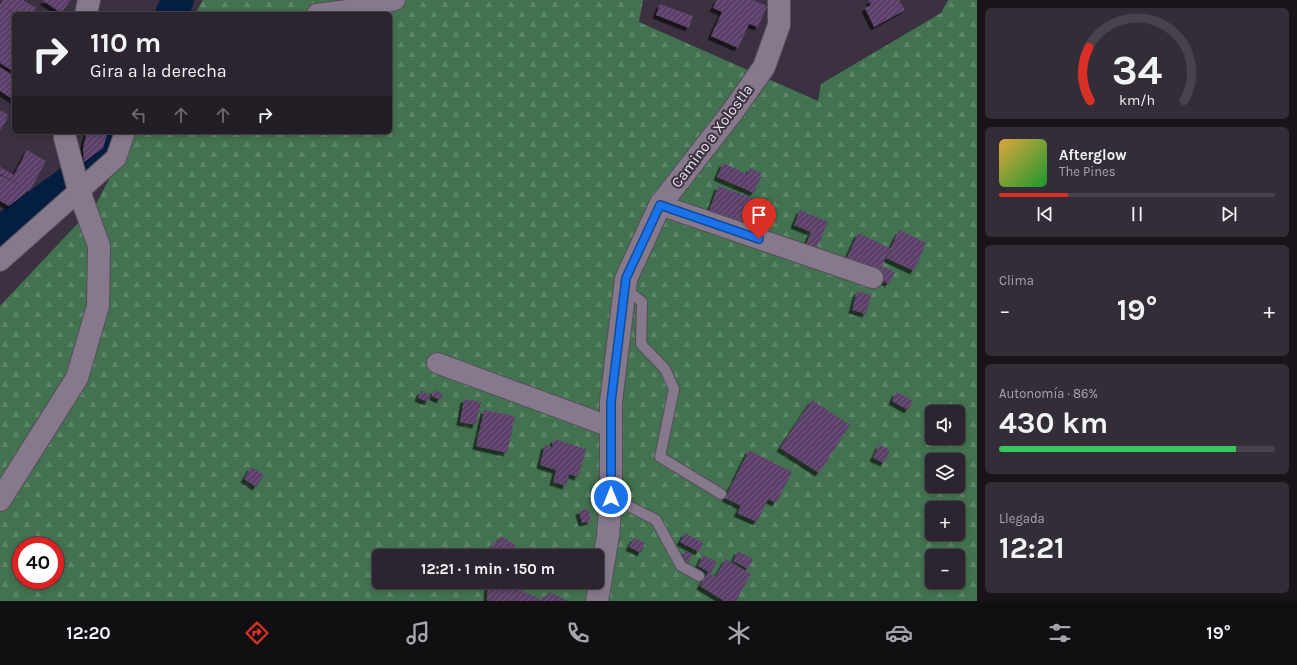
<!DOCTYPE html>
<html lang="es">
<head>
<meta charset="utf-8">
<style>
  :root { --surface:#2c2530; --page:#342d38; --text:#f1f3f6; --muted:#a6a5ab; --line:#48424c; --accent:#d93025 }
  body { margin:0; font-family:Karla,sans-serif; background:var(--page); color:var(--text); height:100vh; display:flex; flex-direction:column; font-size:15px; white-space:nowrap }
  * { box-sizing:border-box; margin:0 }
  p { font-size:13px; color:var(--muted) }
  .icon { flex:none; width:22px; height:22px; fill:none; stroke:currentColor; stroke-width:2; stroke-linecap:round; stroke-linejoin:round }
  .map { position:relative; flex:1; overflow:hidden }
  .drawer { display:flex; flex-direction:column; gap:8px; padding:8px; background:#18141a; width:320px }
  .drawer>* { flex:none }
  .guide { position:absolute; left:12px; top:12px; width:380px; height:122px; border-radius:6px; box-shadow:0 2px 6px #0003,0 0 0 1px var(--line); background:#2c2530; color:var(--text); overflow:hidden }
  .buttons { position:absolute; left:925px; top:405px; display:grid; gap:8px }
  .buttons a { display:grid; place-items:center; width:40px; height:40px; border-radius:6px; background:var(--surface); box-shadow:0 2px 6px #0003,0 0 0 1px var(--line); font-size:20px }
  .speed { position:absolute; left:12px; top:537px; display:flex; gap:8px; font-size:20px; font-weight:700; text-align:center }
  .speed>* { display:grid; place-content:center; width:52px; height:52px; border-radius:50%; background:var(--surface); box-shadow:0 2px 6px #0003,0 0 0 1px var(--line); line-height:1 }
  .speed .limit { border:6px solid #d22; background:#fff; color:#111 }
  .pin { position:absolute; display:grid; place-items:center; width:34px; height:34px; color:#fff; margin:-41px -17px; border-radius:50% 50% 50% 0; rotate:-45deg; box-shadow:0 0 4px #0007 }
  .pin .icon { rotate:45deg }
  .me { position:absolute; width:44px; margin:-22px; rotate:0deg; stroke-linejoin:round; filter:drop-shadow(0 0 3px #0008) }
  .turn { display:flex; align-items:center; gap:14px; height:84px; padding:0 12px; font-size:18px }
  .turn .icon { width:52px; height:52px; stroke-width:2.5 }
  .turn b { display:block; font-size:28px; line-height:34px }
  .lanes { display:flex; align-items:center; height:38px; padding:0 12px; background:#0003; justify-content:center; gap:20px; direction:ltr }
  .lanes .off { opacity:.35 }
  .big { font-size:30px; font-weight:700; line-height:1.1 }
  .drawer .tile { flex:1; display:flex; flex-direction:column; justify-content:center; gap:6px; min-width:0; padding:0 14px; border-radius:6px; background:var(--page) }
  .drawer .dial { align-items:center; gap:0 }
  .dial svg { height:104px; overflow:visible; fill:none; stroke:var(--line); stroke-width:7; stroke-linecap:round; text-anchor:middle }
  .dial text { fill:var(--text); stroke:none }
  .song { display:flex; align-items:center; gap:12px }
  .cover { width:48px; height:48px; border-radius:6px; background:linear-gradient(135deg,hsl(40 70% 55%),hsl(130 70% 35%)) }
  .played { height:4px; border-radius:2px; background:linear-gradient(90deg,var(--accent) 25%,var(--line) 25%) }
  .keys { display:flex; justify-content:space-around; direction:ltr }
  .heat { display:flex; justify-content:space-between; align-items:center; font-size:22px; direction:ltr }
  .charge { height:6px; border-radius:3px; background:linear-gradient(90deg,#34c759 86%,var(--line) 0) }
  .trip { position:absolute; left:372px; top:549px; width:232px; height:40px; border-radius:6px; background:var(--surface); box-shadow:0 2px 6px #0003,0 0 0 1px var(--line); font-weight:700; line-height:40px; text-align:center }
  .tabs { display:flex; height:64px; justify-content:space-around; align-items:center; background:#120f13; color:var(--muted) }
  .tabs .icon { width:28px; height:28px }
  .tabs .current { color:var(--accent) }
  .tabs b { font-size:18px; color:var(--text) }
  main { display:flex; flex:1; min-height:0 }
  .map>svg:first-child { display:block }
  .forest { fill:url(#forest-firs); fill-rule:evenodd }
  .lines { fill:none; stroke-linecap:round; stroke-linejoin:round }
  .river { stroke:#041e42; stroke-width:32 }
  .building { fill:url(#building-hatch); filter:url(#shadow) }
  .lane-casing { stroke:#564e5a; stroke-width:12 }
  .street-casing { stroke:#564e5a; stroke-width:22 }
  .secondary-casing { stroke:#564e5a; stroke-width:24 }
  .lane { stroke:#85798b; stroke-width:10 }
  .street { stroke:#85798b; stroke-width:20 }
  .secondary { stroke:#85798b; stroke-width:22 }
  .route-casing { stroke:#114b97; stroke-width:10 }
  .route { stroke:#1a73e8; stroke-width:7 }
  .labels { text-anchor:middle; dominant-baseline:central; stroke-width:4; stroke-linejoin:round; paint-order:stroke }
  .street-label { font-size:15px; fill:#e9e3ec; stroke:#3b3140 }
</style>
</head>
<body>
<main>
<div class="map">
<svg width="977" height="601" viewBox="0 0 977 601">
  <defs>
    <pattern id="forest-firs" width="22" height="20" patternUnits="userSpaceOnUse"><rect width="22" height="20" fill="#437250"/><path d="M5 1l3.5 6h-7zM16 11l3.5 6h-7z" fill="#5e8669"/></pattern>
    <pattern id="building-hatch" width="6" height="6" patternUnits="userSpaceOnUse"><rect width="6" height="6" fill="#5c4069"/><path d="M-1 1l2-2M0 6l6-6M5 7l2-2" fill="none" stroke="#735b7f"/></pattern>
    <filter id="shadow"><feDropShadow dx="-3.5" dy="3.5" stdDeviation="0" flood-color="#0009"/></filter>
  </defs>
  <rect width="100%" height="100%" fill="#3b3140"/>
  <path class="forest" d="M203,0H643L639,22L818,101L821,84L941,13L948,0H977V601H0V306L96,204L134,132H390V14H195ZM932,412H958V438H932ZM932,460H958V486H932ZM932,508H958V534H932ZM21,546H55V580H21ZM379,556H597V582H379ZM932,556H958V582H932Z"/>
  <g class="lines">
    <path class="river" d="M171,14L178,0
      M0,232L112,151L119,132"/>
  </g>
  <path class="building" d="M3,0H23L36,8L34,12L36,14H15L0,5Z
    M42,0H71L61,13Z
    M717,0H753L767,6L758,27L749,24L738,48L711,36L722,12L713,8Z
    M869,0H899L905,10L874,27L865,8L871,5Z
    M660,4L693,16L689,28L656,15Z
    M0,5L14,14V72L0,63Z
    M0,67L14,76V100L0,91Z
    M0,110L9,115L0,131Z
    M87,132H108L103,148L84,162L83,148Z
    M27,150L46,161L30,191L29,190L9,206L0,201V175L22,186L0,174V167L14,175Z
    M723,163L747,174L750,168L762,174L754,193L717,177Z
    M718,186L756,199L747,225L709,211Z
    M800,210L828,222L815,252L805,247L811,232L794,225Z
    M899,230L926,243L914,271L886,258Z
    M858,233L890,248L882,266L895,272L889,284L846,260Z
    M857,291L871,295L866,314L852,310Z
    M434,390L443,394L440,400L432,396Z
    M421,391L431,395L428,402L418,398Z
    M896,392L913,401L908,410L892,401Z
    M464,399L481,402L476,425L460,422Z
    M812,400L850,425L819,473L780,448Z
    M484,410L515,416L507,453L476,446Z
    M554,439L586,449L578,477L569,474L566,486L553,482L556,470L540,465L545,445L552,447Z
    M879,445L890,450L884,463L873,458Z
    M749,450L792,472L776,503L768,499L757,522L737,513L741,506L725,498Z
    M251,467L264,475L256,487L244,479Z
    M589,509L591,521L582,523L579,511Z
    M685,533L703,543L699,552L680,542Z
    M501,536L516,545L510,556H504L490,548L495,541L497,542Z
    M634,538L645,543L641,553L629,547Z
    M686,551L692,554L688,564L680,561Z
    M738,551L753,559L748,569L733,561Z
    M703,555L717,562L711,573L698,566Z
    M726,559L751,574L736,601H724L700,586L708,572L715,577Z
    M488,582H500L539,598L538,601H487Z
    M549,592L568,601H539L542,596L546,598Z"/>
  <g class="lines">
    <defs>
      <path id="lane" d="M625,288L642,302L641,344L665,369L674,389L660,457L721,494
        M611,497L656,520L681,566L699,576"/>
      <path id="street" d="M317,14L362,8L395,0
        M660,205L873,278
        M0,261L116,158L125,132
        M437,363L611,427"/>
      <path id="secondary" d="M86,14L89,0
        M0,500L77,378L98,306L99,246L79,191L65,138V132
        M597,601L608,536L611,497V402L626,279L660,205L733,111L764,67L779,25V0"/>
    </defs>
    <use href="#lane" class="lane-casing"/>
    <use href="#street" class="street-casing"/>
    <use href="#secondary" class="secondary-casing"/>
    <use href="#lane" class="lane"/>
    <use href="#street" class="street"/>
    <use href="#secondary" class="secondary"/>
  </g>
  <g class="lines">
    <defs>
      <path id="route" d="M611,497V402L626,278L660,205L759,239"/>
    </defs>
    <use href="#route" class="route-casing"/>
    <use href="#route" class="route"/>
  </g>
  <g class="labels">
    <g class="street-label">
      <text transform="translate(712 136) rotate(-53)">Camino a Xolostla</text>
    </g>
  </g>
</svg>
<div class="buttons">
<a><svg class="icon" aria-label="sound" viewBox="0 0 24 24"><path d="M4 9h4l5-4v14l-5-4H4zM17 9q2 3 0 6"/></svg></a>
<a><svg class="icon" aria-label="layers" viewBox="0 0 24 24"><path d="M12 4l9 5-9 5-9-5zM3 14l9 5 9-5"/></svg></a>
<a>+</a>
<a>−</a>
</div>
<div class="speed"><div class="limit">40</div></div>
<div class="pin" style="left:759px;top:239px;background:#d93025"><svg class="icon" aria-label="arrive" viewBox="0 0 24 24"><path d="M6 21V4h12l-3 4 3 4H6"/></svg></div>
<svg class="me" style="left:611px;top:497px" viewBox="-20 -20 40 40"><circle r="17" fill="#1a73e8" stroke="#fff" stroke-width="3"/><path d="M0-11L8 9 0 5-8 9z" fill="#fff"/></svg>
<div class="trip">12:21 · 1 min · 150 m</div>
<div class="guide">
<div class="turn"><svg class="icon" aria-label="right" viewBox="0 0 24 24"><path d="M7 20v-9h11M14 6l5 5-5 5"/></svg><div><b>110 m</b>Gira a la derecha</div></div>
<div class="lanes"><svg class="icon off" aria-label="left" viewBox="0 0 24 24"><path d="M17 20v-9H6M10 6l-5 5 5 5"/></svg><svg class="icon off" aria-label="ahead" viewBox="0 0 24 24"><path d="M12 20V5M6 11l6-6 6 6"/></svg><svg class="icon off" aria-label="ahead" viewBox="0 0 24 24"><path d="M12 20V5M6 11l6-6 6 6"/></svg><svg class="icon" aria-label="right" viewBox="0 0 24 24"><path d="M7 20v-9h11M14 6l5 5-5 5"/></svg></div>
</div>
</div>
<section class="drawer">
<div class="tile dial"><svg viewBox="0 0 100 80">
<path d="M14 69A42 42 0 1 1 86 69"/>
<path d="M14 69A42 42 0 0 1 13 28" stroke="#d93025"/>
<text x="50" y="56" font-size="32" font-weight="700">34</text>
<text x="50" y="72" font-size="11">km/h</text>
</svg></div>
<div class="tile">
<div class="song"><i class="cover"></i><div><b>Afterglow</b><p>The Pines</p></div></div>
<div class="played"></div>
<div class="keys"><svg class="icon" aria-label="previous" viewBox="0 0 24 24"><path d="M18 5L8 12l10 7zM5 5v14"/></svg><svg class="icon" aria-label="pause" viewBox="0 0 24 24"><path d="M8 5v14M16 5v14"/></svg><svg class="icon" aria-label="next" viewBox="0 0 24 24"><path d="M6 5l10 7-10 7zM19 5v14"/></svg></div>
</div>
<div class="tile"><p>Clima</p>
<div class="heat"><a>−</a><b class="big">19°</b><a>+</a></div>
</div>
<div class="tile"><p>Autonomía · 86%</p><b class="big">430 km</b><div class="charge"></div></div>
<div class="tile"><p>Llegada</p><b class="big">12:21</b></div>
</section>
</main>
<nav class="tabs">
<b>12:20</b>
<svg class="icon current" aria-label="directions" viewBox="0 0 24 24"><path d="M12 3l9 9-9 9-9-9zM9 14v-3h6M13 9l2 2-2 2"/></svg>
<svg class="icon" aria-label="music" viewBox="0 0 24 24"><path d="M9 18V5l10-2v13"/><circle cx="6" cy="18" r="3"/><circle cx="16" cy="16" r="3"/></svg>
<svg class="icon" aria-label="phone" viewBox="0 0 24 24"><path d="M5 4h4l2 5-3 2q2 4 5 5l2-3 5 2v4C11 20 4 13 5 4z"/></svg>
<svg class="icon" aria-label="climate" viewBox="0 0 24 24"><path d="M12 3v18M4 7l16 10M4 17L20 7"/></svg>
<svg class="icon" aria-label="car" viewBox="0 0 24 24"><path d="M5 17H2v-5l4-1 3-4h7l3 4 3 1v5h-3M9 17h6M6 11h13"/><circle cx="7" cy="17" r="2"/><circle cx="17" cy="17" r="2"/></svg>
<svg class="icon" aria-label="filters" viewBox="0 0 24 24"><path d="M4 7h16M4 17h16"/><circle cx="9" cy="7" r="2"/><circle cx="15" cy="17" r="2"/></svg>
<b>19°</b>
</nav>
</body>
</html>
